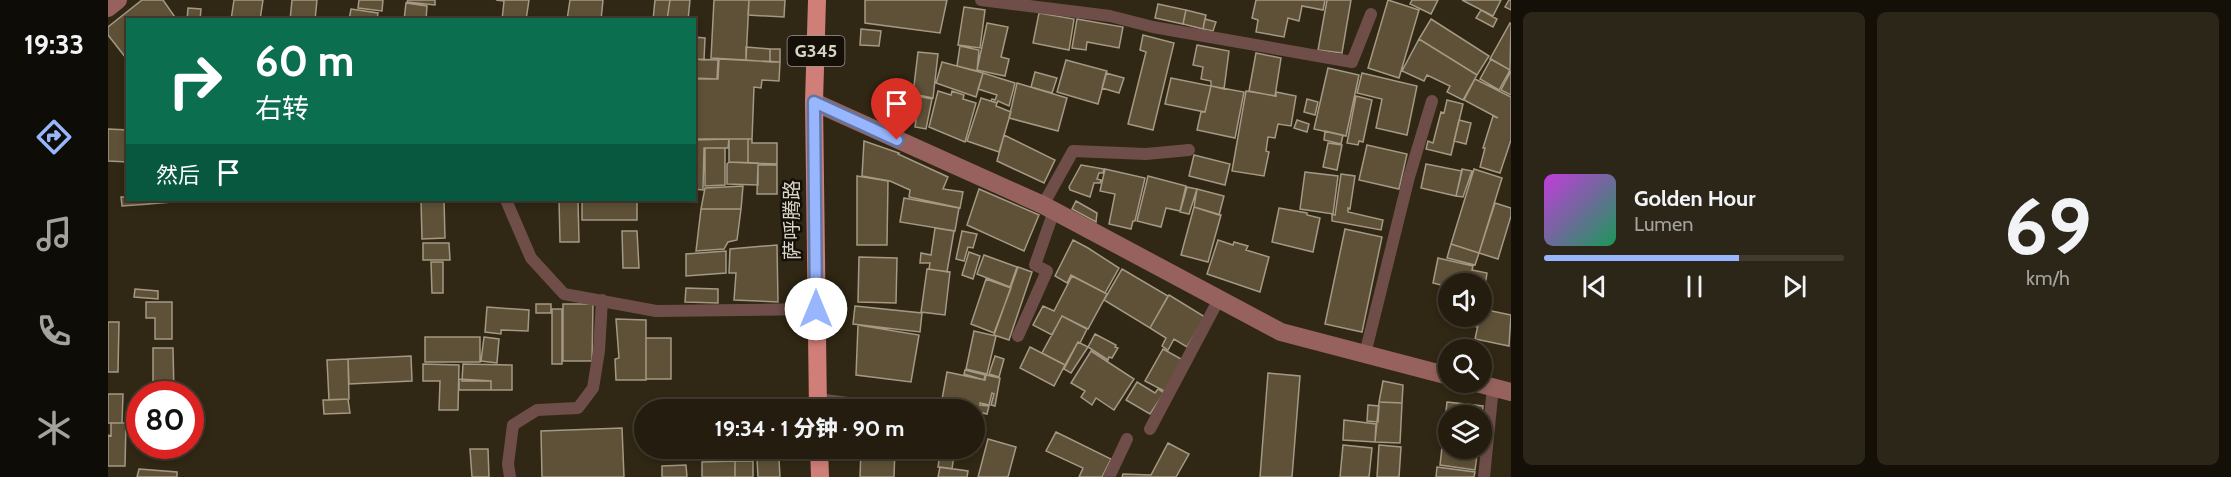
<!DOCTYPE html>
<html lang="zh">
<head>
<meta charset="utf-8">
<style>
  :root { --surface:#241d0f; --page:#2c2618; --text:#f1f3f6; --muted:#a3a29e; --line:#413b2f; --accent:#97b6fd }
  body { margin:0; font-family:Cabin,"Noto Sans SC",sans-serif; background:var(--page); color:var(--text); height:100vh; display:flex; flex-direction:column; font-size:22px; white-space:nowrap }
  * { box-sizing:border-box; margin:0 }
  p { font-size:20px; color:var(--muted) }
  .icon { flex:none; width:33px; height:33px; fill:none; stroke:currentColor; stroke-width:2; stroke-linecap:round; stroke-linejoin:round }
  .map { position:relative; flex:1; overflow:hidden }
  .panel { display:flex; flex-direction:column; gap:12px; padding:12px; background:#141008; width:720px }
  .panel>* { flex:none }
  .top-card { position:absolute; left:18px; top:18px; width:570px; height:183px; border-radius:0px; box-shadow:0 3px 9px #0003,0 0 0 2px var(--line); background:#0b6e4f; color:#fff; overflow:hidden }
  .tools { position:absolute; left:1330px; top:273px; display:grid; gap:12px }
  .tools a { display:grid; place-items:center; width:54px; height:54px; border-radius:50%; background:var(--surface); box-shadow:0 3px 9px #0003,0 0 0 2px var(--line); font-size:30px }
  .speed { position:absolute; left:18px; top:381px; display:flex; gap:12px; font-size:30px; font-weight:700; text-align:center }
  .speed>* { display:grid; place-content:center; width:78px; height:78px; border-radius:50%; background:var(--surface); box-shadow:0 3px 9px #0003,0 0 0 2px var(--line); line-height:1 }
  .speed .limit { border:9px solid #d22; background:#fff; color:#111 }
  .pin { position:absolute; display:grid; place-items:center; width:51px; height:51px; color:#fff; margin:-62px -26px; border-radius:50% 50% 50% 0; rotate:-45deg; box-shadow:0 0 6px #0007 }
  .pin .icon { rotate:45deg }
  .me { position:absolute; width:66px; margin:-33px; rotate:0deg; stroke-linejoin:round; filter:drop-shadow(0 0 4px #0008) }
  .turn { display:flex; align-items:center; gap:21px; height:126px; padding:0 30px; font-size:27px }
  .turn .icon { width:78px; height:78px; stroke-width:2.5 }
  .turn b { display:block; font-size:42px; line-height:51px }
  .then { display:flex; align-items:center; height:57px; padding:0 30px; background:#0003; gap:12px; font-size:22px }
  .panel .card { flex:1; display:flex; flex-direction:column; justify-content:center; gap:9px; min-width:0; padding:0 21px; border-radius:9px; background:var(--page) }
  .panel .dial { align-items:center; gap:0 }
  .dial b { font-size:78px; line-height:1 }
  .song { display:flex; align-items:center; gap:18px }
  .cover { width:72px; height:72px; border-radius:9px; background:linear-gradient(135deg,hsl(290 70% 55%),hsl(150 70% 35%)) }
  .played { height:6px; border-radius:3px; background:linear-gradient(90deg,var(--accent) 65%,var(--line) 65%) }
  .keys { display:flex; justify-content:space-around; direction:ltr }
  .panel .tiles { flex:1; display:grid; gap:12px; grid-template-columns:repeat(2,1fr) }
  .trip { position:absolute; left:526px; top:399px; width:351px; height:60px; border-radius:30px; background:var(--surface); box-shadow:0 3px 9px #0003,0 0 0 2px var(--line); font-weight:800; line-height:60px; text-align:center }
  main { display:flex; flex:1; min-height:0 }
  .menu { display:flex; flex-direction:column; width:108px; justify-content:space-around; align-items:center; background:#0e0c06; color:var(--muted) }
  .menu .icon { width:42px; height:42px }
  .menu .on { color:var(--accent) }
  .menu b { font-size:27px; color:var(--text) }
  .map>svg:first-child { display:block }
  .building { fill:#5e5137; stroke:#a49984; stroke-width:1.5 }
  .lines { fill:none; stroke-linecap:round; stroke-linejoin:round }
  .lane { stroke:#6f4e4a; stroke-width:12 }
  .secondary { stroke:#97625d; stroke-width:18 }
  .highway { stroke:#d07e78; stroke-width:18 }
  .route-casing { stroke:#6276a4; stroke-width:15 }
  .route { stroke:#97b6fd; stroke-width:10 }
  .labels { text-anchor:middle; dominant-baseline:central; stroke-width:5; stroke-linejoin:round; paint-order:stroke }
  .shield { fill:#141008; stroke:#9e998e; stroke-width:1.5 }
  .shield-label { font-size:18px; font-weight:bold; fill:#d9d4c8 }
  .street-label { font-size:20px; fill:#d9d4c8; stroke:#141008 }
</style>
</head>
<body>
<main>
<nav class="menu">
<b>19:33</b>
<svg class="icon on" aria-label="directions" viewBox="0 0 24 24"><path d="M12 3l9 9-9 9-9-9zM9 14v-3h6M13 9l2 2-2 2"/></svg>
<svg class="icon" aria-label="music" viewBox="0 0 24 24"><path d="M9 18V5l10-2v13"/><circle cx="6" cy="18" r="3"/><circle cx="16" cy="16" r="3"/></svg>
<svg class="icon" aria-label="phone" viewBox="0 0 24 24"><path d="M5 4h4l2 5-3 2q2 4 5 5l2-3 5 2v4C11 20 4 13 5 4z"/></svg>
<svg class="icon" aria-label="climate" viewBox="0 0 24 24"><path d="M12 3v18M4 7l16 10M4 17L20 7"/></svg>
</nav>
<div class="map">
<svg width="1403" height="477" viewBox="0 0 1403 477">
  <rect width="100%" height="100%" fill="#302714"/>
  <path class="building" d="M34,0H55L69,20H20V56L18,58L0,35V27Z
    M126,0H155L152,20H123Z
    M184,0H209L207,20H182Z
    M251,0H275L274,11L250,8Z
    M300,0H327V5L299,2Z
    M388,0H421L418,20H394L396,1Z
    M462,0H495L493,20H459Z
    M547,0H562L559,20H545Z
    M562,0H582L580,20H559Z
    M606,0H641L638,60L603,58Z
    M641,0H677L676,17L640,15Z
    M757,0H839L832,33L757,23Z
    M1148,0H1217L1215,10L1194,6L1191,21L1180,18L1176,37L1148,32L1150,20L1144,18Z
    M1219,0H1243L1234,53L1210,50Z
    M1280,0L1311,10L1291,78L1260,68Z
    M1304,0H1330L1323,14L1302,4Z
    M1354,0H1393L1385,16Z
    M1401,0H1403V10L1397,7Z
    M298,3L319,6L318,20H296Z
    M1050,4L1078,10L1075,24L1047,18Z
    M856,7L877,10L872,48L850,45Z
    M80,8L93,9L92,20H79Z
    M243,9L270,13L269,20H241Z
    M1078,10L1098,15L1095,29L1075,24Z
    M1373,10L1389,19L1385,27L1368,18Z
    M931,13L966,19L961,50L925,43Z
    M969,19L1015,27L1011,48L979,42L978,50L964,48Z
    M1097,19L1108,22L1105,31L1095,29Z
    M1323,19L1381,56L1369,75L1311,39Z
    M879,23L900,27L893,57L901,59L897,76L869,70Z
    M1402,23L1403,24L1402,70L1382,59Z
    M753,29L773,31L771,46L752,45Z
    M1035,35L1066,43L1045,130L1020,124L1038,52L1032,50Z
    M586,37L597,38L596,60L586,59Z
    M1311,39L1369,75L1355,100L1339,92L1342,86L1319,75L1316,81L1294,71Z
    M1089,45L1121,51L1116,89L1103,86V81L1093,79L1095,67L1085,65Z
    M852,46L871,50L869,71L849,66Z
    M638,47L662,49V62L638,60Z
    M662,49H672V62H662Z
    M810,52L830,54L825,98L805,94Z
    M1148,53L1173,58L1167,96L1141,91Z
    M586,59L610,60L609,79L586,78Z
    M611,59L672,62L671,81L654,80L653,88L646,87L644,139H586V79H610Z
    M1383,59L1402,70L1391,90L1372,79Z
    M958,60L999,71L990,104L949,92Z
    M834,62L875,73L868,97L828,83Z
    M1220,68L1251,75L1238,136L1206,129Z
    M1403,71V95L1393,90Z
    M927,72L949,78L944,93L923,87Z
    M875,73L907,83L901,106L890,101L889,103L883,101L884,99L887,100L889,95L870,89Z
    M998,73L1016,78L1011,93L994,88Z
    M1254,73L1309,86L1299,135L1268,128L1274,99L1249,93Z
    M1063,78L1103,86L1097,112L1057,104Z
    M1367,79L1403,97V140L1392,173L1372,167L1377,148H1375L1385,116L1390,118L1356,100Z
    M909,83L959,98L950,131L901,118Z
    M1103,86L1136,92L1127,138L1089,130L1093,112H1097Z
    M830,91L843,95L844,91L856,95L855,99L868,103L857,142L821,127Z
    M1138,91L1168,96V92L1188,96L1183,126L1170,124L1167,138L1160,137L1158,151L1161,152L1156,176L1124,171Z
    M804,95L824,99L818,129L807,127L809,113L801,112Z
    M1248,96L1264,100L1255,142L1251,141L1250,145L1239,143Z
    M873,98L889,103L888,106L903,112L891,152L859,141Z
    M1199,99L1210,102L1207,115L1196,112Z
    M1339,100L1355,104L1343,155L1318,149L1320,141L1325,143L1333,112L1336,113Z
    M1189,120L1201,124L1199,132L1186,128Z
    M1351,120L1363,123L1358,144L1346,141Z
    M0,129L20,130V162L0,161Z
    M1217,131L1235,135L1233,144L1216,140Z
    M896,135L947,160L936,183L889,161Z
    M621,139H640V163L621,162Z
    M621,139L620,148H596L595,190L586,189V140Z
    M640,139H644V143H669V164L640,163Z
    M756,141L791,153L790,154L840,177L835,189L855,192L852,208L801,197L802,190L782,181L754,176Z
    M1220,143L1234,145L1229,170L1215,167Z
    M1259,145L1299,154L1291,189L1251,180Z
    M597,148H617V185L597,186Z
    M1086,155L1122,164L1117,185L1081,176Z
    M621,162L650,163V185L619,184V164Z
    M1318,164L1354,171L1348,196L1313,188Z
    M650,165H669V194H649Z
    M973,165L996,169L995,173H991L989,179L993,180L992,183H986L982,197L962,190L961,187Z
    M997,169L1037,178L1027,221H1025L1023,229L1001,224L1007,194L992,191Z
    M1354,169L1364,171L1355,197L1348,196Z
    M1366,169L1394,178L1371,253L1343,244Z
    M1197,172L1230,176L1225,214L1192,209Z
    M1233,174L1247,176L1242,209L1240,208V212L1275,220L1273,230L1224,221V214L1227,215Z
    M749,176L780,181L779,245H749Z
    M1040,176L1078,186L1072,211L1058,208L1053,227L1029,221Z
    M635,186L633,209H593L597,188Z
    M1079,187L1089,189L1081,214L1072,212Z
    M871,189L931,215L916,251L859,225Z
    M1089,189L1116,196L1111,215L1086,207Z
    M13,197H20V200H40L41,204L14,206Z
    M796,198L851,208L847,231L792,222Z
    M40,200H64V202L41,204Z
    M313,200H336L337,238L314,239Z
    M451,200H470L471,242H452Z
    M474,200H529V220H474Z
    M968,201L989,213L988,222L964,209Z
    M1387,203L1403,208V216L1390,259L1371,253Z
    M1086,207L1113,215L1100,262L1073,255Z
    M1171,208L1199,213V215L1212,218L1205,252L1164,242Z
    M593,209H633L629,240L620,242L616,249L588,251Z
    M827,228L846,231L839,272L821,269L822,263H812L813,253L823,255Z
    M1237,229L1274,237L1254,332L1217,324Z
    M514,231H529L531,268H515Z
    M854,231L869,234L865,248L860,247L856,261L848,259Z
    M965,240L980,248L1011,268L997,293L963,275L959,283L947,276Z
    M1110,240L1125,245L1126,242L1140,246L1138,250L1161,257L1152,292L1099,274Z
    M315,243H341L342,260H315Z
    M1343,244L1371,253L1367,265L1339,258Z
    M669,245L670,302L626,300L628,273H621L622,249Z
    M618,251V273L578,276V254Z
    M861,252L872,256L865,279L854,275Z
    M876,255L909,267L902,287L869,274Z
    M751,257L789,258L788,303L750,302Z
    M1330,258L1365,266L1364,270L1379,273L1374,306V284H1341V287L1325,283Z
    M323,262H335V293H324Z
    M910,267L924,272L901,340L886,335Z
    M819,269L842,272L837,315L813,312Z
    M1014,269L1060,296L1042,328L996,300Z
    M964,276L999,294L980,329L954,316L944,335L925,325L935,306L946,311Z
    M878,279L903,288L886,333L863,324Z
    M578,288L610,289V303L577,302Z
    M27,289L50,291V299L26,297Z
    M1061,295L1097,317L1079,347L1066,339L1060,350L1054,346L1058,338L1042,328Z
    M38,302H64V339H47V318H38Z
    M428,304H443V313H428Z
    M455,304H485L484,361H455Z
    M747,306L814,313L812,332L745,324Z
    M379,307L421,310L420,331L393,330V334L377,332Z
    M444,309H454V364H444Z
    M1374,309L1403,315L1401,346L1367,339L1372,316H1374Z
    M954,316L979,329L972,343L970,342L957,365L934,353Z
    M1349,316H1372L1369,327L1347,323Z
    M508,319L538,320V380H508L507,359L511,358Z
    M0,322H11L10,372H0Z
    M750,325L811,335L803,382L748,375Z
    M866,331L888,336L879,374L858,369Z
    M987,334L1008,345L1007,347L1010,348L1004,358L1001,357L1000,360L980,347Z
    M317,337H372V362H317Z
    M376,337L391,339L389,363L373,361Z
    M538,338H563V379H538Z
    M970,342L980,347L963,373L956,369Z
    M922,347L957,365L946,386L912,368Z
    M45,348H65L66,394H45Z
    M1055,349L1075,360L1058,392L1037,381Z
    M983,351L1026,379L1006,410L988,398L984,405L973,397L977,391L963,383Z
    M303,356L304,381L241,384L240,359Z
    M887,356L896,359L891,377L881,374Z
    M240,359L241,399L221,400L219,360Z
    M315,364L351,365L350,410H331L332,381H315Z
    M355,364L404,365V390H383V381H354Z
    M857,370L877,375L876,380L856,374Z
    M839,372L877,380L878,375L892,378L887,406L883,405L886,394L884,393L881,405L872,403V405L881,406L879,414L870,412L869,419H867V410H832Z
    M1160,373L1192,376L1184,477H1152Z
    M351,379L383,381V390H351Z
    M1275,381L1295,385L1294,403L1271,402Z
    M1029,382L1047,393L1050,389L1056,393L1042,414L1018,400Z
    M0,394H15L14,423H0Z
    M240,399L242,413L216,414L215,400Z
    M1271,402L1294,403L1292,443L1267,442Z
    M1339,402L1375,406L1374,416H1341V448H1370L1367,470L1332,465Z
    M1260,405L1271,406L1270,422L1259,421Z
    M1236,420L1268,424L1267,442L1235,440Z
    M3,423H18L17,466H0V435L3,436Z
    M514,428L516,477H434L433,431Z
    M948,432L1003,459L994,477H971L975,468L938,451Z
    M880,439L908,447L900,477H870Z
    M1060,443L1081,454L1068,477H1014L1015,474L1043,475Z
    M1235,445L1264,448L1261,477H1232Z
    M1271,445L1293,447L1291,477H1269Z
    M753,448H787L786,477H752Z
    M362,449H380L381,477H364Z
    M832,453L846,455L844,469L830,467Z
    M649,459H671L672,477H650Z
    M627,461V477H594V462Z
    M627,461H645V477H627Z
    M578,465L579,477H554V466Z
    M832,467L860,471L859,477H830Z
    M1329,467L1367,472L1366,477H1328Z
    M31,469L69,472V477H29Z"/>
  <g class="lines">
    <path class="lane" d="M873,0L1002,16L1045,27L1244,62L1263,14
      M398,200L423,258L456,294L548,311L708,309
      M935,205L965,151L1038,154L1081,150
      M910,336L939,271L927,265L946,211
      M1257,354L1301,177L1324,101
      M710,399L792,410
      M1042,429L1111,299
      M402,477L400,464L405,425L429,410L470,408L485,388L491,351L494,300
      M1001,477L1019,439
      M1376,477L1385,387"/>
    <path class="secondary" d="M0,8L10,0
      M706,102L935,205L1173,332L1341,376
      M1365,382L1403,392"/>
    <path class="highway" d="M709,0L706,102L710,410
      M711,448L712,477"/>
  </g>
  <g class="lines">
    <defs>
      <path id="route" d="M708,309L706,102L789,140"/>
    </defs>
    <use href="#route" class="route-casing"/>
    <use href="#route" class="route"/>
  </g>
  <g class="labels">
    <rect class="shield" x="679.5" y="36" width="57" height="30" rx="4.5"/>
    <g class="shield-label">
      <text x="708" y="51">G345</text>
    </g>
    <g class="street-label">
      <text transform="translate(684 220) rotate(-90)">萨呼腾路</text>
    </g>
  </g>
</svg>
<div class="tools">
<a><svg class="icon" aria-label="sound" viewBox="0 0 24 24"><path d="M4 9h4l5-4v14l-5-4H4zM17 9q2 3 0 6"/></svg></a>
<a><svg class="icon" aria-label="search" viewBox="0 0 24 24"><circle cx="10" cy="10" r="6"/><path d="M15 15l6 6"/></svg></a>
<a><svg class="icon" aria-label="layers" viewBox="0 0 24 24"><path d="M12 4l9 5-9 5-9-5zM3 14l9 5 9-5"/></svg></a>
</div>
<div class="speed"><div class="limit">80</div></div>
<div class="pin" style="left:789px;top:140px;background:#d93025"><svg class="icon" aria-label="arrive" viewBox="0 0 24 24"><path d="M6 21V4h12l-3 4 3 4H6"/></svg></div>
<svg class="me" style="left:708px;top:309px" viewBox="-20 -20 40 40"><circle r="19" fill="#fff"/><path d="M0-13L10 11 0 6-10 11z" fill="#97b6fd"/></svg>
<div class="trip">19:34 · 1 分钟 · 90 m</div>
<div class="top-card">
<div class="turn"><svg class="icon" aria-label="right" viewBox="0 0 24 24"><path d="M7 20v-9h11M14 6l5 5-5 5"/></svg><div><b>60 m</b>右转</div></div>
<div class="then">然后<svg class="icon" aria-label="arrive" viewBox="0 0 24 24"><path d="M6 21V4h12l-3 4 3 4H6"/></svg></div>
</div>
</div>
<section class="panel">
<div class="tiles">
<div class="card">
<div class="song"><i class="cover"></i><div><b>Golden Hour</b><p>Lumen</p></div></div>
<div class="played"></div>
<div class="keys"><svg class="icon" aria-label="previous" viewBox="0 0 24 24"><path d="M18 5L8 12l10 7zM5 5v14"/></svg><svg class="icon" aria-label="pause" viewBox="0 0 24 24"><path d="M8 5v14M16 5v14"/></svg><svg class="icon" aria-label="next" viewBox="0 0 24 24"><path d="M6 5l10 7-10 7zM19 5v14"/></svg></div>
</div>
<div class="card dial"><b>69</b><p>km/h</p></div>
</div>
</section>
</main>
</body>
</html>
